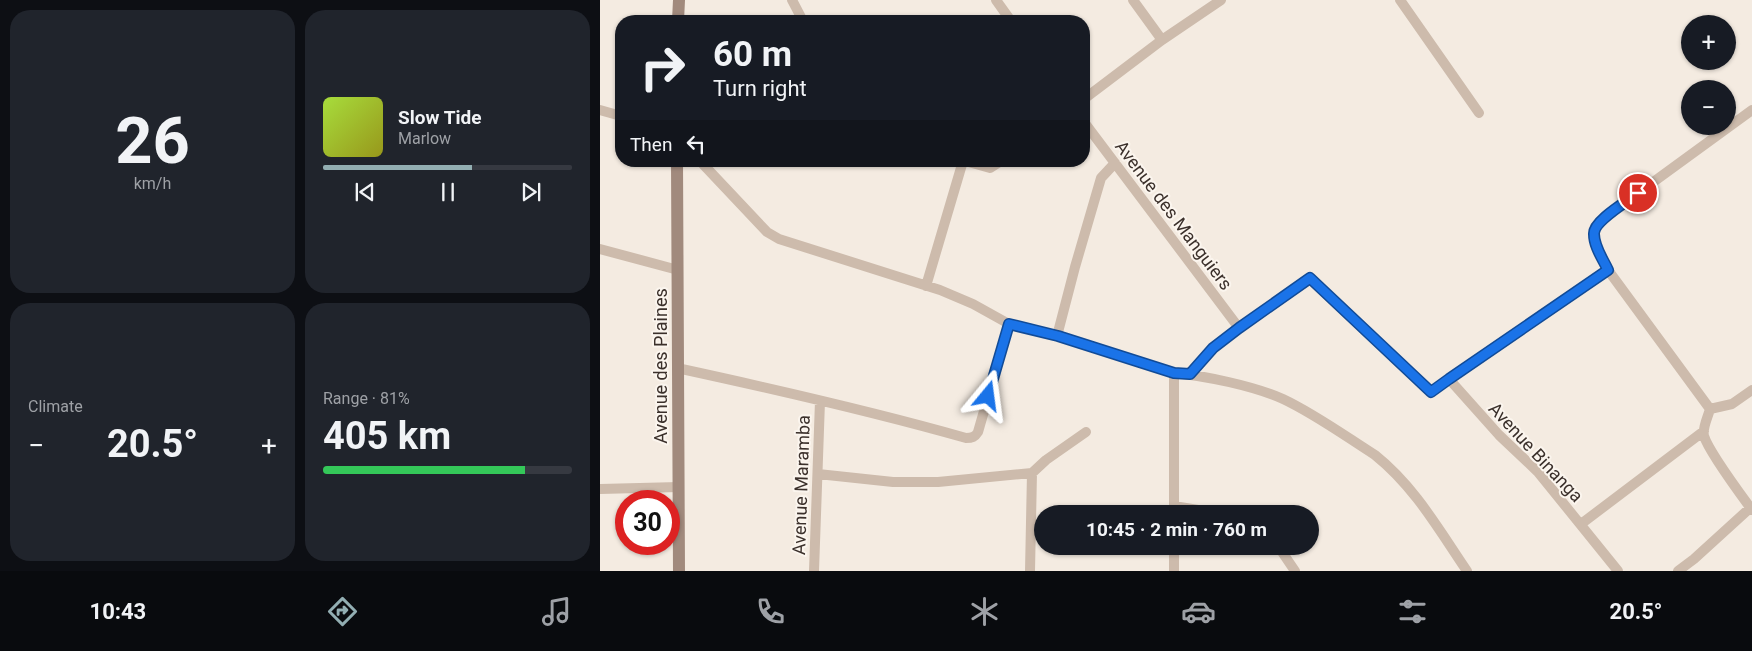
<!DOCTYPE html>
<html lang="en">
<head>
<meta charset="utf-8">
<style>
  :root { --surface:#171b24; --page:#20242c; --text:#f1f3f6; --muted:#9ea1a6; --line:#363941; --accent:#92aeb2 }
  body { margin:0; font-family:Roboto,sans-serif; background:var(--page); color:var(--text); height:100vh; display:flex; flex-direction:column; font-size:19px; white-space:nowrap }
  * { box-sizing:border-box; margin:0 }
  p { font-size:16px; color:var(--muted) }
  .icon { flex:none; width:28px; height:28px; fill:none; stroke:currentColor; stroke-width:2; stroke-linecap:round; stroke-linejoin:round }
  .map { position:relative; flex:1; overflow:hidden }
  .side { display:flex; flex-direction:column; gap:10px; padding:10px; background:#0d0f14; width:600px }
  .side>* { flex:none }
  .hud { position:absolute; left:15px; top:15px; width:475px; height:152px; border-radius:20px; box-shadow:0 1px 4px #0004; background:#171b24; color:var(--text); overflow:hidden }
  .fabs { position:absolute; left:1081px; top:15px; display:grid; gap:10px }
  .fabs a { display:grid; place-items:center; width:55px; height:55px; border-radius:50%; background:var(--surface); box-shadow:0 1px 4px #0004; font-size:25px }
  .speed { position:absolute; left:15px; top:490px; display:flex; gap:10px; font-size:25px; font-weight:700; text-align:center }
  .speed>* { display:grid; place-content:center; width:65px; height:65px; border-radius:50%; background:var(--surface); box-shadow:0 1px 4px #0004; line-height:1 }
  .speed .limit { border:8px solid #d22; background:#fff; color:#111 }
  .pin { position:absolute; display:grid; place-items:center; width:42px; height:42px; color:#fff; margin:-21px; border:2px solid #fff; border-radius:50%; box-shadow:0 1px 5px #0007 }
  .me { position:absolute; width:55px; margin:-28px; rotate:16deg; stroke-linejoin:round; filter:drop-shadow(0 0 4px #0008) }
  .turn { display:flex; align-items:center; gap:18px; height:105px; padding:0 15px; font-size:22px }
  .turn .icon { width:65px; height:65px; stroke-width:2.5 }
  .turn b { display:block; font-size:35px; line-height:42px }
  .then { display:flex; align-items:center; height:48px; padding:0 15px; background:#0003; gap:10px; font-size:19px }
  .big { font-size:38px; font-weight:700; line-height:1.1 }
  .side .tile { flex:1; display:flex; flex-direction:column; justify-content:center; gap:8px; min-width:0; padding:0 18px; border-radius:20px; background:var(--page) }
  .side .dial { align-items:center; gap:0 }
  .dial b { font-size:65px; line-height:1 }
  .song { display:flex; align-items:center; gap:15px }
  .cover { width:60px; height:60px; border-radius:8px; background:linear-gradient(135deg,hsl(80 70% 55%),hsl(60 70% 35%)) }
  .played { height:5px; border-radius:2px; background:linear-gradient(90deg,var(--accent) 60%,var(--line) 60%) }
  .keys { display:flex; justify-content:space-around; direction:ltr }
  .heat { display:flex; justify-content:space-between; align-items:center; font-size:28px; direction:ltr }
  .charge { height:8px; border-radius:4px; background:linear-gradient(90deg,#34c759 81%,var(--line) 0) }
  .side .tiles { flex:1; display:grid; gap:10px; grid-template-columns:repeat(2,1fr) }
  .trip { position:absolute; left:434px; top:505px; width:285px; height:50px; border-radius:25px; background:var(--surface); box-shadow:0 1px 4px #0004; font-weight:700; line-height:50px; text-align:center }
  .tabs { display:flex; height:80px; justify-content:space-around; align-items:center; background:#090b0e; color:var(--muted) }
  .tabs .icon { width:35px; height:35px }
  .tabs .selected { color:var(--accent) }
  .tabs b { font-size:22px; color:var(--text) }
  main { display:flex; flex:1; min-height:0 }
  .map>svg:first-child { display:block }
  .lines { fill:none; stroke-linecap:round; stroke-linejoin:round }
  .street { stroke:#cdbbac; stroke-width:10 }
  .secondary { stroke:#a18a7d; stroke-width:12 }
  .route-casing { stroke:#114b97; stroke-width:12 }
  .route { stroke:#1a73e8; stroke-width:9 }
  .labels { text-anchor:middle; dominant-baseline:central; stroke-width:4; stroke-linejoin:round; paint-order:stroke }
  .street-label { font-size:18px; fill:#3b302b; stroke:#fbf5ee }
</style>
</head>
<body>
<main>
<section class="side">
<div class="tiles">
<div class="tile dial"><b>26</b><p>km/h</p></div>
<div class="tile">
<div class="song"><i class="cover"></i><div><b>Slow Tide</b><p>Marlow</p></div></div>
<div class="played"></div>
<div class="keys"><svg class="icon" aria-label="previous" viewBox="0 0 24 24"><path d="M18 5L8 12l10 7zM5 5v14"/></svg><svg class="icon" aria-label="pause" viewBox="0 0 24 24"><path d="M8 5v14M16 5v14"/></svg><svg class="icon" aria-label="next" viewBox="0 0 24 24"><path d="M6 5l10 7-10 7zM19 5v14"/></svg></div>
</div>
<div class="tile"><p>Climate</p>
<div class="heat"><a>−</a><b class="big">20.5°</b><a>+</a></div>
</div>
<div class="tile"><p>Range · 81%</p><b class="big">405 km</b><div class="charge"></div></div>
</div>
</section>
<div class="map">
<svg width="1152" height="571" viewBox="0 0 1152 571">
  <rect width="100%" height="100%" fill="#f4ebe1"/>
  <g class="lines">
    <path class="street" d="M192,0L203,21
      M396,0L411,21
      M533,0L562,40
      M800,0L879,113
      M484,99L562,40L621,0
      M0,110L21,116
      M484,122L639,328
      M100,161L167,232L179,239L340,290L373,304L409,324L457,336L574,373C606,376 654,386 683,399C715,414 745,436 775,455C815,487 839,530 867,571
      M365,161L390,168L401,161
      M0,249L78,270
      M326,286L363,161
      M457,336L475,267L501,178L515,163
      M77,368C174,389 271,411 366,438C372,438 375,437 378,432L409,324
      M590,374L613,348L639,328L710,279L831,392L849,379L1008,270
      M849,379L899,435L938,472L1018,571
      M1110,409L1008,270C1003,260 989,237 995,227C998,222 1003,219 1008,215L1152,110
      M1110,409C1108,417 1102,428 1104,436C1109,452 1141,495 1152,510
      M1110,409L1132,404L1152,390
      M218,474L293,482H338L432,473L446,460L486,432
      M0,489L79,487
      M574,506L622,514
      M574,514V373
      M981,524L1104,431
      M574,546V571
      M678,546L695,571
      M214,571L220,401
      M430,571L432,473
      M1078,571L1094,559L1150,508"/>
    <path class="secondary" d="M78,21L79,0
      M77,161L79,571"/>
  </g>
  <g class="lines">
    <defs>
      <path id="route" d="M388,396L409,324L458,336L574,373L590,374L613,348L639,328L710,278L831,392L849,379L1008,270C1003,259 994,247 994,234C993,221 1028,201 1038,193"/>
    </defs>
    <use href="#route" class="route-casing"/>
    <use href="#route" class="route"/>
  </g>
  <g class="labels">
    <g class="street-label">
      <text transform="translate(574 215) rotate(53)">Avenue des Manguiers</text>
      <text transform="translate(60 366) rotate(-90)">Avenue des Plaines</text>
      <text transform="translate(936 452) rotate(47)">Avenue Binanga</text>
      <text transform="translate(201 485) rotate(-88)">Avenue Maramba</text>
    </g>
  </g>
</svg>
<div class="fabs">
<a>+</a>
<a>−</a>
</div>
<div class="speed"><div class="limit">30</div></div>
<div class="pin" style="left:1038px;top:193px;background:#d93025"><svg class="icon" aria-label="arrive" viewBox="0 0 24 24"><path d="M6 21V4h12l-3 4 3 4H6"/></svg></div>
<svg class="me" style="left:388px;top:396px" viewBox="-20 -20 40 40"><path d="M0-17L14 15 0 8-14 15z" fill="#1a73e8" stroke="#fff" stroke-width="4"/></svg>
<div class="trip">10:45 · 2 min · 760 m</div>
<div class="hud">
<div class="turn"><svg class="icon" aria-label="right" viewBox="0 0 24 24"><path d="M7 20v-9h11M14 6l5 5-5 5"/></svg><div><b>60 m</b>Turn right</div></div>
<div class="then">Then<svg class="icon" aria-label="left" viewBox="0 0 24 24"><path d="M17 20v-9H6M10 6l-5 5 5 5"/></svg></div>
</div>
</div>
</main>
<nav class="tabs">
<b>10:43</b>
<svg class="icon selected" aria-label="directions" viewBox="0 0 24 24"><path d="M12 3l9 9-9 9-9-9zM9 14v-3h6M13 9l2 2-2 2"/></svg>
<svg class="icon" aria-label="music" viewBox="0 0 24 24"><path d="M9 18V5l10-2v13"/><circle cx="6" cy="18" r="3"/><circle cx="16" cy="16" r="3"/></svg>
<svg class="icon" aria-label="phone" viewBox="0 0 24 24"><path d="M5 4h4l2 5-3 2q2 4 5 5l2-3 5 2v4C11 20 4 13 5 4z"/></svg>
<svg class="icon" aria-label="climate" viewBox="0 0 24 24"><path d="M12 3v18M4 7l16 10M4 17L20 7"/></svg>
<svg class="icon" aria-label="car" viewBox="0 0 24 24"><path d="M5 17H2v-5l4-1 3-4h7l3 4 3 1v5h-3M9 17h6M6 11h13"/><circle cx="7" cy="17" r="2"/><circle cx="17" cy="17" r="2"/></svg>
<svg class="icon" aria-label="filters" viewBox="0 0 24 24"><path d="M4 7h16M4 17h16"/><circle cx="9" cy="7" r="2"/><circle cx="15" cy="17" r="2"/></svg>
<b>20.5°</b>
</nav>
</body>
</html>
